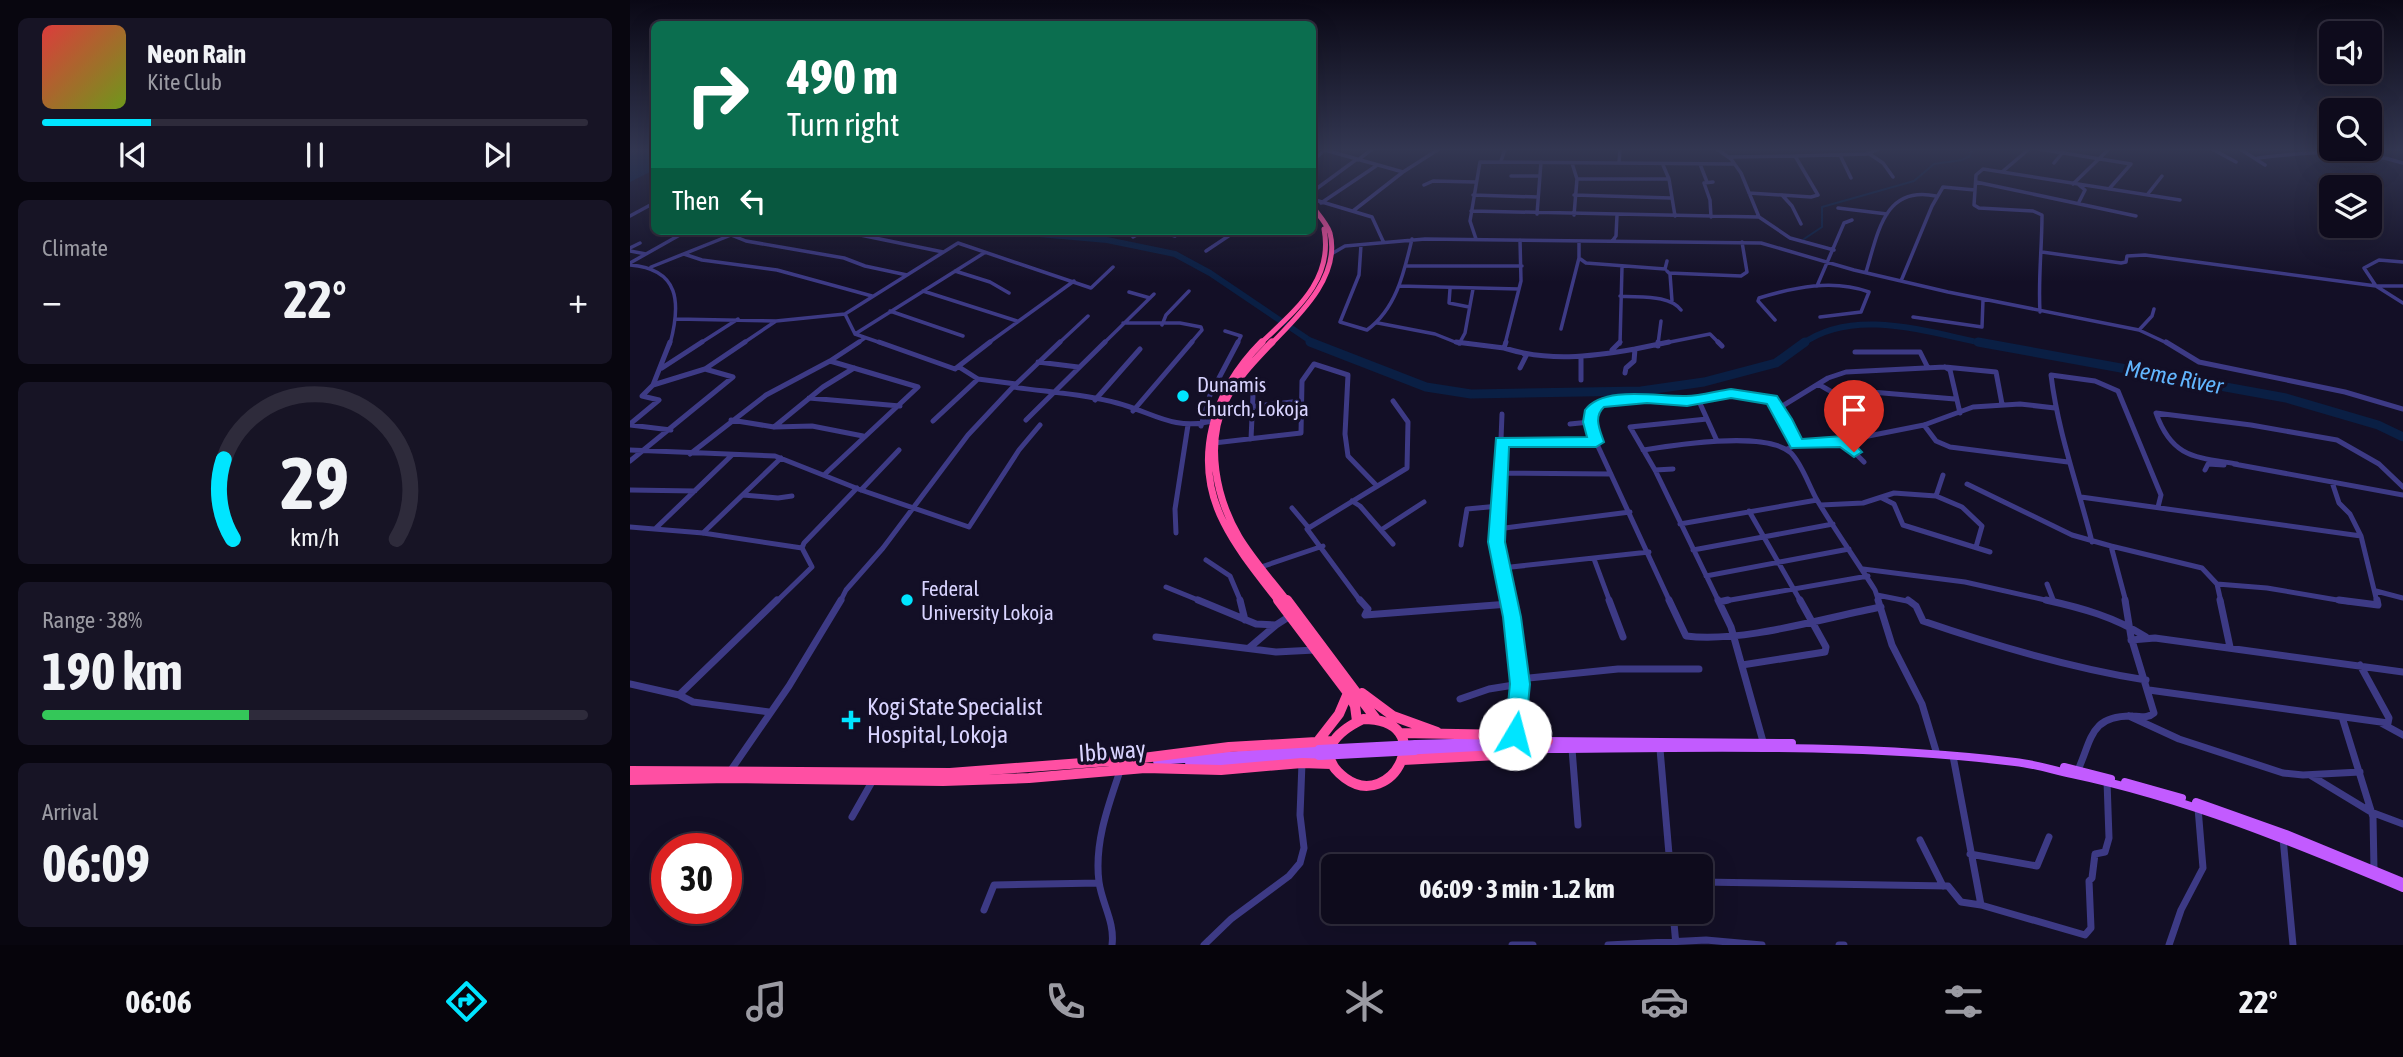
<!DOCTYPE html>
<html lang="en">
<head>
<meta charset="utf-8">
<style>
  :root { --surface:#0e0b1c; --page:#171425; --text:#f1f3f6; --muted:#9b9ba3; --line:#2e2b3b; --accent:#00e5ff }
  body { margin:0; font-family:"Asap Condensed",sans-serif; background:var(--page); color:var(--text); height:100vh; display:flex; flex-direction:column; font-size:26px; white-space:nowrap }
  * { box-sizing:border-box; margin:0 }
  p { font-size:23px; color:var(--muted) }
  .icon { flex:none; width:38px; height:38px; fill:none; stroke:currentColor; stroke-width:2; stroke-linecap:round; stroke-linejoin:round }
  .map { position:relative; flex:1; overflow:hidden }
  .panel { display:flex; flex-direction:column; gap:18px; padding:18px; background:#08060f; width:630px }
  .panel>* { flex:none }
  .banner { position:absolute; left:21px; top:21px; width:665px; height:214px; border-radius:10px; box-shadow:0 7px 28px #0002,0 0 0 2px var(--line); background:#0b6e4f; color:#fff; overflow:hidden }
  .fabs { position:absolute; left:1689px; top:21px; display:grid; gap:14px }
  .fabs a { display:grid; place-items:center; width:63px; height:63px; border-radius:10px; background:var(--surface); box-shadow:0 7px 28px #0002,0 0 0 2px var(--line); font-size:35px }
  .speed { position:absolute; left:21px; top:833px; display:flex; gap:14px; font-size:35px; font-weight:700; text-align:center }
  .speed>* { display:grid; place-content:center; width:91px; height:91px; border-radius:50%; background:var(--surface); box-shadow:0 7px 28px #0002,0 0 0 2px var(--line); line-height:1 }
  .speed .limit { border:10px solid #d22; background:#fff; color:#111 }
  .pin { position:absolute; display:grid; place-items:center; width:60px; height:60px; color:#fff; margin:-72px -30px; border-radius:50% 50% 50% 0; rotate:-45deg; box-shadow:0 0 7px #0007 }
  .pin .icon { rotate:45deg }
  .me { position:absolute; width:77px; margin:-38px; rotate:8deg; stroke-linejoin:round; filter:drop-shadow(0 0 5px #0008) }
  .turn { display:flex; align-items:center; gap:24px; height:147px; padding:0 21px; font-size:32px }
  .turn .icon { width:91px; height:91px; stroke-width:2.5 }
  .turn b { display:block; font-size:49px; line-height:60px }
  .then { display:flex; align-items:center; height:66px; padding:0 21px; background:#0003; gap:14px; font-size:26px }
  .big { font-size:52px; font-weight:700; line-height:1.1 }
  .panel .widget { flex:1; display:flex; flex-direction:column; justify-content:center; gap:10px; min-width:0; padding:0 24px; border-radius:10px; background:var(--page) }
  .panel .dial { align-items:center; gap:0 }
  .dial svg { height:182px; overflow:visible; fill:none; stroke:var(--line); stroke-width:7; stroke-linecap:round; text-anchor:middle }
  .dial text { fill:var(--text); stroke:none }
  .song { display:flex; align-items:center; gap:21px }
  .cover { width:84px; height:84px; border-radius:10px; background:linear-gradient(135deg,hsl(0 70% 55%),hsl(80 70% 35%)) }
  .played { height:7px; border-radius:4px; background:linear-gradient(90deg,var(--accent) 20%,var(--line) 20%) }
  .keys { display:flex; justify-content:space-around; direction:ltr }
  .heat { display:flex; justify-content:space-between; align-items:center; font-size:38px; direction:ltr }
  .charge { height:10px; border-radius:5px; background:linear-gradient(90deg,#34c759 38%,var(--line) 0) }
  .trip { position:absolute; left:691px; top:854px; width:392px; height:70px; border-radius:10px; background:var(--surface); box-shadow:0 7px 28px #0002,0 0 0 2px var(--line); font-weight:700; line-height:70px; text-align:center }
  .dock { display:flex; height:112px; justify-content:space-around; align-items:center; background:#06040b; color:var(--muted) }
  .dock .icon { width:49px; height:49px }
  .dock .active { color:var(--accent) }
  .dock b { font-size:32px; color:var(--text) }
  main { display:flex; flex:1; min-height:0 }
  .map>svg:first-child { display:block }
  .water { fill:#0a1f44 }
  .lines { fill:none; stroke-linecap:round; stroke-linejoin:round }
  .stream { stroke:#0a1f44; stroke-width:2 }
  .river-far1 { stroke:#0a1f44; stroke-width:6 }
  .river { stroke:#0a1f44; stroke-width:9 }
  .minor-far2 { stroke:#3d3a85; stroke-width:3.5 }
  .minor-far1 { stroke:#3d3a85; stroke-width:5 }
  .minor { stroke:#3d3a85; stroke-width:7 }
  .major { stroke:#c25bff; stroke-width:8 }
  .highway-far2 { stroke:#ff4fa3; stroke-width:5 }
  .highway-far1 { stroke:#ff4fa3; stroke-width:7 }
  .highway { stroke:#ff4fa3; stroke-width:10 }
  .major-bridge { stroke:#c25bff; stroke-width:8 }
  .route { fill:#00e5ff; stroke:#0095a6; stroke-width:2 }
  .poi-dot { fill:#00e5ff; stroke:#130f26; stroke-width:2.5 }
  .labels { text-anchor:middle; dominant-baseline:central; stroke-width:7; stroke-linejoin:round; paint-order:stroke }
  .poi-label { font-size:21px; fill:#d9d4ff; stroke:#130f26; text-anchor:start }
  .water-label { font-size:23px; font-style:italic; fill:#62b6ff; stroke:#130f26 }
  .near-poi-label { font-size:24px; fill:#d9d4ff; stroke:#130f26; text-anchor:start }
  .near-street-label { font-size:24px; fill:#d9d4ff; stroke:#130f26 }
</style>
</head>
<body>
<main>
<section class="panel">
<div class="widget">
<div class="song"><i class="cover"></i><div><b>Neon Rain</b><p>Kite Club</p></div></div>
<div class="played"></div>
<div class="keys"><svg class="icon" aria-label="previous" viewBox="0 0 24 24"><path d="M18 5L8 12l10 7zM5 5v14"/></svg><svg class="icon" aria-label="pause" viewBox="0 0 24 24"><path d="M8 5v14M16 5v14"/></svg><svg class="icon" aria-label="next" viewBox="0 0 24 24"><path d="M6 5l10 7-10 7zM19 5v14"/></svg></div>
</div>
<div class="widget"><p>Climate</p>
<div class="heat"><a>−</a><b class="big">22°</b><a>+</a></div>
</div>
<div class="widget dial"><svg viewBox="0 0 100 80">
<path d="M14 69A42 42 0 1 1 86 69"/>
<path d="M14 69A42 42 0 0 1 10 34" stroke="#00e5ff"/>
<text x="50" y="56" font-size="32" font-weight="700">29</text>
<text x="50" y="72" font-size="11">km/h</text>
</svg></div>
<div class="widget"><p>Range · 38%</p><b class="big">190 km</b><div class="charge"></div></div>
<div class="widget"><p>Arrival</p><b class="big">06:09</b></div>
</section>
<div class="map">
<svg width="1773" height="945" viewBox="0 0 1773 945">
  <rect width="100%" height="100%" fill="#130f26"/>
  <path class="water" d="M0,149H24V170L0,182Z"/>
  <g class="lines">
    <path class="stream" d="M1174,239L1192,227V207L1284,181L1304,164L1332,160L1340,156L1342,149"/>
    <path class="river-far1" d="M374,231L477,240L545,254L580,273L685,344
      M1172,344C1225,306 1299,333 1357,344"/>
    <path class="river" d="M680,342L796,387L841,394L1011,391L1074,382L1146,363L1175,342
      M1348,342L1656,398L1748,425L1773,437"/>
    <path class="minor-far2" d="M1087,149L1101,159L1111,173L1129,217L1160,238L1204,250
      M1409,149L1501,164L1479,189
      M1582,149L1606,162
      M1610,149L1635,165
      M695,150L773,172
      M1238,153L1253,163L1263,177
      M1210,155L1221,178
      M1165,156L1237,154L1249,149
      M1098,157L1165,156L1188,195L1181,197L1119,193
      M1628,158C1680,152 1721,147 1773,163
      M728,160L742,149
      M682,161L696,149
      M871,161L875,149
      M942,163L947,179L944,215
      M989,163L990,149
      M1424,163L1433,152
      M1070,164L1077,182
      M1033,165L1039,179L1045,216
      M1372,172L1399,149
      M881,176H910
      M947,179H1039
      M1346,182L1506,216
      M1443,184L1479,149
      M794,185L803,181L845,182
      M1449,185L1455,190L1449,202
      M1345,190L1344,205L1349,208L1403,211L1412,215C1412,248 1408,279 1410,312
      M682,192L727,159
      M843,195L908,197
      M944,195L1041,198
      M1152,195L1162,206L1171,224
      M1517,195L1532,176
      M682,199L742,217L753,241
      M691,203L746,166
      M1208,208L1257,214
      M723,211L773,172L809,149
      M841,211L1129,217
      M907,214L911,162
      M0,216L24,203
      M1081,217L1080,200L1074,183L1083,182
      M211,231L313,252
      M529,231L545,236
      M587,231L602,234
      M503,237L514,231
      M846,239L840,221L850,162L1104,164
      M983,240L986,236L987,215
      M949,242V258L956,263L1035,269L1037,261
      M731,245L729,275L710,322L737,330C766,309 774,273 782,239
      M0,248L10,243
      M0,251L16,254L0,263
      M576,251L606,231
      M1412,252L1491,263L1496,262L1497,256L1515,255L1746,286L1734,268L1749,260L1773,262
      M703,253L715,246L795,239L1131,243L1224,270L1318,292L1509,330L1539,344
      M16,254L55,232
      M54,254L72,260L147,270L242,296
      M0,265C50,269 51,303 40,344
      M775,266H892
      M21,267L101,235L116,241L214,258L235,266L277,275
      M325,271L360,282L379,293
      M1037,271L1040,274L1042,301
      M1236,272C1248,233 1254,185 1306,196
      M1039,273L1111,276L1117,272L1112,242
      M1271,281L1302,206L1313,187L1345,190L1346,175L1353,169L1550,200
      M769,286L889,289
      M1187,286L1214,223L1222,220
      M1773,286H1746L1773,303
      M820,289L819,303L839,307
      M293,291L387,321
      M499,292L520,298
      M990,296C1009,298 1039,294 1051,310
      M260,311L333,336
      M215,314L225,334L254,344
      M1283,317L1352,327L1353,300
      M46,319L146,321L215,314L328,243L461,288L483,267
      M1145,320L1128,301L1129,298C1165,287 1203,279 1239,292L1231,312L1190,317
      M493,323H550L571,327L572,330L560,344
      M748,323L805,334L830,344
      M532,325L536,315L559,291
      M931,329L949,258
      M1509,330L1522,316L1524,309
      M595,331L611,336L607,344
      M225,334L354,253
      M69,344L108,319
      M112,344L146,321
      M226,344L235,338
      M357,344L444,281
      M428,344L458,316
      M473,344L524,294
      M829,344L835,333L843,289
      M875,344L891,281L890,240
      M990,344L992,267
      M1028,344L1031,321
      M1030,344L1080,334L1090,344"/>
    <path class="minor-far1" d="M40,342L23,385L75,369L115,342
      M249,342L325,369L360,342
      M826,342L874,348L876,342
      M1088,342L1092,346
      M1536,342L1569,362L1715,392L1773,409
      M1028,346V342
      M874,348C919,362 959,357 1005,349
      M982,350L990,342
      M1225,352H1290L1298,368
      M951,358V380
      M408,362L448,367
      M329,367L348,379L386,384
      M1315,367L1320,370L1330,413
      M32,368L72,342
      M890,368L896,356L894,354
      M995,373L996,368L1004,361L1005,349L1039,342
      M1188,384L1221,403L1231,394L1241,392L1325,399
      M383,387L430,342
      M179,398L270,406
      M1068,399L1087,441
      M465,400L510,349
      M1149,408L1198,378L1216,372L1315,367L1366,372L1372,404
      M592,410L671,401
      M503,411L562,342
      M872,414L867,542L879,602
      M1077,419L1000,427L1025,470L1089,602
      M101,420L144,427L182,426L233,436
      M396,420L475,342
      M303,421L348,379
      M960,422L962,410L970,402L1017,398L1057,401L1101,393L1142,400L1155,419L1167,445
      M0,424L29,400L12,396L23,385
      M940,424L960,422L966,442L1040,602
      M0,425L41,430
      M1294,425L1306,441L1320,447L1438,462
      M571,426L580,395L608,342
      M144,427L193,387L224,368
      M621,439L623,395
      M1213,441L1234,462
      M871,442H966
      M584,443L671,433L672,381L684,364L718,375L715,434L718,456L747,486
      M1157,449L1167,445L1213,441L1294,425L1343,407L1390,404L1425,408
      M0,450L145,456L231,490L339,527L389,450L410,425
      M1013,450C1044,445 1136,430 1161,453C1172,464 1179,486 1187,500C1205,530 1226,560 1245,590L1249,602
      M60,454L136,395L200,361L229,342
      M0,461L103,377L75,369
      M1604,464L1773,495
      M1607,464C1565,457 1542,458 1526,413L1621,425L1707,440L1749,464L1773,487
      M1025,470L1043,469
      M1575,470L1578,464L1594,465
      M870,473L981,474
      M195,474L288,387L200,361
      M1702,482L1709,503L1720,514L1731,536L1747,602
      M1337,484L1442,535L1481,546L1496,602
      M0,490L65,491
      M231,490L269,450
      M113,495L148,498L162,496
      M1306,496L1313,475
      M1451,497L1731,536
      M1252,498L1264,504L1273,525L1360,552
      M722,501L730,506L763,544
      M1191,505L1233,503L1264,493L1306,496L1332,507L1352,526L1346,547
      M662,508L678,527
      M1119,511L1171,602
      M1050,524L1187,500
      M0,527L73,533L172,548
      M26,528L102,455
      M867,529L1000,512
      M751,530L794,502
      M73,533L151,458
      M546,533L545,509L558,425
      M1462,542C1448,486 1428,433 1421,375L1465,381L1488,391L1531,495L1528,507
      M831,545L837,509L869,506
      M1481,546L1572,568L1587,584L1591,602
      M1063,550L1203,524
      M964,559L980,602
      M576,560L600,576L611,602
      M631,567L693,546
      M872,568L1019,552
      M1233,569L1335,582L1424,602
      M1076,576L1219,549
      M1417,584L1424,602
      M1587,584L1637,588L1719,602
      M536,587L573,602
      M1746,591L1773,598
      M1247,595L1282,602
      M146,602L182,567L172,548L174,543L227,488
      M210,602L216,590L253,548L338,435L383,387C417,392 454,394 487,403C522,412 543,431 582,421
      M731,602L677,529L777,468L778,422L763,401
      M1089,602L1238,576"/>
    <path class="minor" d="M568,600L626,624L646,625L660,616
      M610,600L615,620
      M730,600L738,609L735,615L879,604
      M879,600L890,684L885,734
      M979,600L993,637
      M1039,600L1056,636C1114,643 1193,618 1251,607
      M1088,600L1101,627L1134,745
      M1248,600L1262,645L1292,704L1306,751
      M1278,600L1286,606L1293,621C1366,646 1440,668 1516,680
      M1416,600C1452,608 1485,617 1516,637
      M1590,600L1600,647
      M1709,600L1748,605L1747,600
      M1089,602L1098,600
      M526,637L646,652L685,650
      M1501,640L1525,638L1773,672
      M619,648L646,625
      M1112,665L1195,652L1196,647L1170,600
      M889,679L988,669H1069
      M0,684L49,695L147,600
      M1519,690L1758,723L1759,718L1730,665
      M49,695L63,702L139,712
      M830,699L859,689L890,684
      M1499,716L1549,739L1653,773L1673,775L1730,772
      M1712,717L1743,817L1744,869
      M1751,723L1773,735
      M942,749L948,825
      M1030,749L1040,866
      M1323,756L1351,905L1455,935L1461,928L1459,881L1462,878L1465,854L1475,852L1479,838L1477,781
      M101,770L159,686L211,600
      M1448,770C1462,739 1460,715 1503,716C1511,716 1517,719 1524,713L1501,637L1495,600
      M1680,775L1741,812L1773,824
      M222,817L243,780
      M1653,838L1663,945
      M1290,840L1313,886
      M1340,854L1407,866L1419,837
      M1071,882L1318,886L1331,902L1351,905
      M354,910L364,885L469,883
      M1043,912L1046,945
      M482,945C485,922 472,904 469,882C464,844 478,806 490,771
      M574,945L601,919L659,876L670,863L674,848L670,815L672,763
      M882,945H903
      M978,945L1076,940L1132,945
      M1209,945H1214
      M1539,945L1551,910L1573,868L1568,808"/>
    <path class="major" d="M914,741L1162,743
      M786,744L900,741
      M913,749C1070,748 1229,743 1385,762C1404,764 1423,770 1442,774C1557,798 1665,843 1773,888
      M785,751L899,748
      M527,761L689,749
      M559,765L689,756
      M1434,767L1481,779
      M1495,782L1552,798
      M1566,802L1656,834L1773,882"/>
    <path class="highway-far2" d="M630,344C664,311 704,281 694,229
      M641,344C668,316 711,277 700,233C697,224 688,214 682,206"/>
    <path class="highway-far1" d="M632,342C584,390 561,459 594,523C608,551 630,577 649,602
      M642,342C625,360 606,379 595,402C575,444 586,498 609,537C623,560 642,581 658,602"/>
    <path class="highway" d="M648,600L718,693L725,706L727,721
      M657,600L746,719
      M732,693L763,716L807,732
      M733,719C811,719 762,813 715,778C682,753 708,731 733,719Z
      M771,733L882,735L918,741
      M688,741L709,714L718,693
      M773,760L886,754L914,749
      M0,771L320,773L505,759L599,747L703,741
      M0,780L99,778L313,781L399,778L515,768L591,770L672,763L701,764"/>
    <path class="major-bridge" d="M689,749L786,744
      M689,756L785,751"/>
  </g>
  <linearGradient id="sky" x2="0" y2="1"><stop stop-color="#0a0815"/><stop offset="0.53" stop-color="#333752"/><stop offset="1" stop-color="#333752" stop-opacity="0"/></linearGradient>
  <rect width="1773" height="282" fill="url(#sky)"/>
  <path class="route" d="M1101,389L1147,396L1162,419L1172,439L1213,436L1219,438L1232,452L1224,457L1210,447L1161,448L1137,404L1101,398L1057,406L1017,403L974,407C963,417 970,430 974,442L966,447H879L875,542L891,617L900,684L895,734L892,741L885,743L878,741L875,734L880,684L873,617L858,542L866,438L957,437L953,422L955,410C974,385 1028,397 1056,396C1071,396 1086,391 1101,389Z"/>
  <g class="poi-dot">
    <circle cx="553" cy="396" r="7"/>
    <circle cx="277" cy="600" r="7"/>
    <path d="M217.5 709.5h7v7h7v7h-7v7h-7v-7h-7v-7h7z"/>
  </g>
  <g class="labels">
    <g class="poi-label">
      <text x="567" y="384">Dunamis<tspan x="567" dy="24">Church, Lokoja</tspan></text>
      <text x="291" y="588">Federal<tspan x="291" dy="24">University Lokoja</tspan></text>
    </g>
    <g class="water-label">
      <text transform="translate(1544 377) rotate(11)">Meme River</text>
    </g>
    <g class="near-poi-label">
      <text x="237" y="706">Kogi State Specialist<tspan x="237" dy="28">Hospital, Lokoja</tspan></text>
    </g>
    <g class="near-street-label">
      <text transform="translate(482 751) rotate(-4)">Ibb way</text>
    </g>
  </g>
</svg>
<div class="fabs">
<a><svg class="icon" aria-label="sound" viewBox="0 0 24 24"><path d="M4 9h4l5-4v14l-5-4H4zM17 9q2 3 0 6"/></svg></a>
<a><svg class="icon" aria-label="search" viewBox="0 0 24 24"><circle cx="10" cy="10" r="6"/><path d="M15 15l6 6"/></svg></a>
<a><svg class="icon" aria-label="layers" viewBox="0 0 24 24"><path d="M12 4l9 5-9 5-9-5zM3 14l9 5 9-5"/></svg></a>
</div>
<div class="speed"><div class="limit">30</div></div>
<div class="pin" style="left:1224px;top:452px;background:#d93025"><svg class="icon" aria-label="arrive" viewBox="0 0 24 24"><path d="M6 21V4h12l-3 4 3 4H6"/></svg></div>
<svg class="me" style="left:885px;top:734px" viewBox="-20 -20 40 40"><circle r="19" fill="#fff"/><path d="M0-13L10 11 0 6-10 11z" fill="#00e5ff"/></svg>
<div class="trip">06:09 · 3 min · 1.2 km</div>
<div class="banner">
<div class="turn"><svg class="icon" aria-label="right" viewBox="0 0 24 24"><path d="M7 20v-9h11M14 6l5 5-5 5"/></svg><div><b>490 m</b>Turn right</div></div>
<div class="then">Then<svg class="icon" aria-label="left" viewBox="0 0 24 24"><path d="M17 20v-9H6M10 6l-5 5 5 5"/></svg></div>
</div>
</div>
</main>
<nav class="dock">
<b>06:06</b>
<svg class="icon active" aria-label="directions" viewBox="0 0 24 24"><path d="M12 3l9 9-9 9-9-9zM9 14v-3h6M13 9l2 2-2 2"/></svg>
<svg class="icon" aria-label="music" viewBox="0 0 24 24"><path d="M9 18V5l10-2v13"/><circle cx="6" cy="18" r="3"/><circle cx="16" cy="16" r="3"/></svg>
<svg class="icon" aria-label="phone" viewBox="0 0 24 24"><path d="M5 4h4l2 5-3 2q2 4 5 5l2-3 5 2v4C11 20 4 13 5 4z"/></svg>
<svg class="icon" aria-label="climate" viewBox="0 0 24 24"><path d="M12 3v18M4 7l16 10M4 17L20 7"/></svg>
<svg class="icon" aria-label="car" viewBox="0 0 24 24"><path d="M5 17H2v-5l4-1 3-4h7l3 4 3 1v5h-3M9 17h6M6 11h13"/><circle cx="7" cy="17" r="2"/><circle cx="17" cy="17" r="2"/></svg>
<svg class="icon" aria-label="filters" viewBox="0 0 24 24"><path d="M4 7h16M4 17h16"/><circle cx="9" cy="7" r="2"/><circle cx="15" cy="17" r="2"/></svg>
<b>22°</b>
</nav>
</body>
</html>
